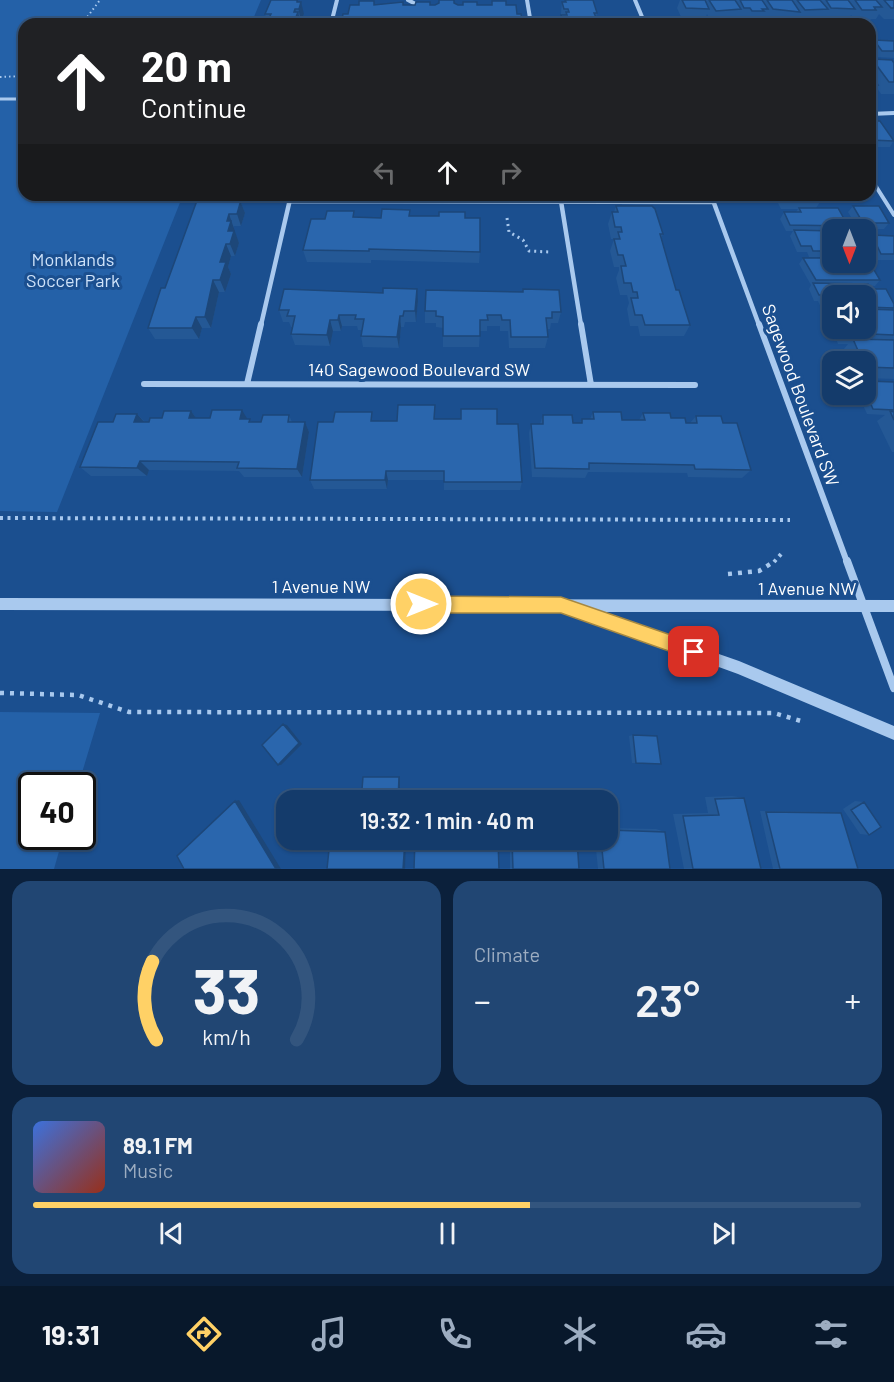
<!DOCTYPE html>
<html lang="en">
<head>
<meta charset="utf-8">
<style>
  :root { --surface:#143b6b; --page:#214673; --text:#f1f3f6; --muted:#9dadc1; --line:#33557e; --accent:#ffd166 }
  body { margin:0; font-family:Barlow,sans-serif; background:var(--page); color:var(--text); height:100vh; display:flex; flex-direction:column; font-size:22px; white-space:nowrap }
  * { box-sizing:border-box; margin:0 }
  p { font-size:20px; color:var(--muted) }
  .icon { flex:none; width:33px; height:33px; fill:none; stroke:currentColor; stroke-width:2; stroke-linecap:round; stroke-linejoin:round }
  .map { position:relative; height:869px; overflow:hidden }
  .details { display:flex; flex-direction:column; gap:12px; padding:12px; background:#0b203b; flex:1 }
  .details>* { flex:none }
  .top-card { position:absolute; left:18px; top:18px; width:858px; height:183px; border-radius:18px; box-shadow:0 2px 4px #0004,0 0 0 2px var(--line); background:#202124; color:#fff; overflow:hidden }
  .needle { width:39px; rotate:180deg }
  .tools { position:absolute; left:822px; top:219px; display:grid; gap:12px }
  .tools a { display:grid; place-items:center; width:54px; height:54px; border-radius:12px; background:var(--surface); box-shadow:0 2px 4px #0004,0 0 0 2px var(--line); font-size:30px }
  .speed { position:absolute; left:18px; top:772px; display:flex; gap:12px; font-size:30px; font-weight:700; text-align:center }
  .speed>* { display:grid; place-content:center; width:78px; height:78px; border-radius:50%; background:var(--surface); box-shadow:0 2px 4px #0004,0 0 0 2px var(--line); line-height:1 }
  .speed .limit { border:3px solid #111; border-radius:9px; background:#fff; color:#111 }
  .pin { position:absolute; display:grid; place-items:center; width:51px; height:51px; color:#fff; margin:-26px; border-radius:12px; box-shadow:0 3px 9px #0006 }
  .me { position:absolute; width:66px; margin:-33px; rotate:90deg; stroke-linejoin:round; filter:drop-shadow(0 0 4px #0008) }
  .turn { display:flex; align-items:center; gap:21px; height:126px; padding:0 24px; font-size:27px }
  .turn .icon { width:78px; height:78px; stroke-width:2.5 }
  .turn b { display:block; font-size:42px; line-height:51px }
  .lanes { display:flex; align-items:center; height:57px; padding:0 24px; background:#0003; justify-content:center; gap:30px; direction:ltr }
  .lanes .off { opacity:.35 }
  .big { font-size:45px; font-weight:600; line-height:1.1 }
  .details .widget { flex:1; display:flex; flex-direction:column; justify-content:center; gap:9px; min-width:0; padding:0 21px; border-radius:18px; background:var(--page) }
  .details .dial { align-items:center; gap:0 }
  .dial svg { height:156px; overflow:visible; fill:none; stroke:var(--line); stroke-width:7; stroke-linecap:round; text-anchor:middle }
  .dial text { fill:var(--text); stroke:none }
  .song { display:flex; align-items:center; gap:18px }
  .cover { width:72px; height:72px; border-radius:9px; background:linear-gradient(135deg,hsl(220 70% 55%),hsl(10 70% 35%)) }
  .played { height:6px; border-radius:3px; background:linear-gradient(90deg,var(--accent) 60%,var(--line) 60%) }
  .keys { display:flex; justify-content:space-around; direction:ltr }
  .heat { display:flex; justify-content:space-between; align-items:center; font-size:33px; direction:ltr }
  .details .tiles { flex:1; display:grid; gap:12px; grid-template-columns:1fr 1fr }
  .widget:last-child { grid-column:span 2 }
  .trip { position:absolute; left:276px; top:790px; width:342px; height:60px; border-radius:18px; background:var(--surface); box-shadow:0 2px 4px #0004,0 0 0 2px var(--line); font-weight:600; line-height:60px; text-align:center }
  .menu { display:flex; height:96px; justify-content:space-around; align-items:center; background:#08182b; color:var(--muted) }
  .menu .icon { width:42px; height:42px }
  .menu .on { color:var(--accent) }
  .menu b { font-size:27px; color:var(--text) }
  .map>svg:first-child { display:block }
  .green { fill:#2461a8 }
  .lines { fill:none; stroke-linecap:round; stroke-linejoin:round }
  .path-far3 { stroke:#a9c9ee; stroke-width:2; stroke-dasharray:1.5 3; stroke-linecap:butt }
  .path-far2 { stroke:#a9c9ee; stroke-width:3; stroke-dasharray:2 4; stroke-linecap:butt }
  .path-far1 { stroke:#a9c9ee; stroke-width:4; stroke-dasharray:3 4.5; stroke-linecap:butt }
  .path { stroke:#a9c9ee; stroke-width:4.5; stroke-dasharray:4 6; stroke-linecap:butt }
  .service-far1 { stroke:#a9c9ee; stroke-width:3 }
  .service { stroke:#a9c9ee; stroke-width:4 }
  .minor-far3 { stroke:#a9c9ee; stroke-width:4 }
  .minor-far2 { stroke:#a9c9ee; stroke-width:4.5 }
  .minor-far1 { stroke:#a9c9ee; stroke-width:6 }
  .minor { stroke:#a9c9ee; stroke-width:8 }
  .tertiary { fill:#a9c9ee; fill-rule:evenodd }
  .wall { fill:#245895 }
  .shaded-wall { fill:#1d4779 }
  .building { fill:#2a66ad; stroke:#1d4779; stroke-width:1.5 }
  .route { fill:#ffd166; stroke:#a68842; stroke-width:1.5 }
  .labels { text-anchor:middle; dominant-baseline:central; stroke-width:6; stroke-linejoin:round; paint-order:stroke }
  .park-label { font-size:18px; fill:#cfe3fa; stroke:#1b4f8f }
  .street-label { font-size:18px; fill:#fff; stroke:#1b4f8f }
</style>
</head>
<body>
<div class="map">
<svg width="894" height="869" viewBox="0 0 894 869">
  <rect width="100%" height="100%" fill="#1b4f8f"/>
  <path class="green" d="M0,0H261L251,24H24V195H183L57,512L0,511Z
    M0,712L100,713L78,786H32V837H63L54,869H0Z"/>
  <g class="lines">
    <path class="path-far3" d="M82,24L100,0
      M0,77L24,76"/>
    <path class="path-far2" d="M507,218L509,232L523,240L529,251L550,252"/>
    <path class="path-far1" d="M0,518L790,520
      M774,562L783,552"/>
    <path class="path" d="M728,574L759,571L775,561
      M0,693L78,695L129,712L774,713L801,721"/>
    <path class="service-far1" d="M870,42H879
      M0,99H24"/>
    <path class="service" d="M870,177L894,215"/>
    <path class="minor-far3" d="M408,0L423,8
      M527,0L531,24
      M635,0L645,24
      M331,24L337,0
      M870,114L894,113"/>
    <path class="minor-far2" d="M560,195L581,325
      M711,195L759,325
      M290,201L714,202
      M261,325L291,195"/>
    <path class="minor-far1" d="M581,324L591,385
      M759,324L847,562
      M144,384L695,385
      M247,384L261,324"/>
    <path class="minor" d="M847,561L894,688"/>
    <path class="tertiary" d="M0,598L894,600V612H598L739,661L894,726V740L738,674L565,611L0,610Z"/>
  </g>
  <path class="wall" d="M271,0H298L304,14L301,21V24H266L267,21L265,14Z
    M565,0L597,13L596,17L599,24H560L562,2H565Z
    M680,0H894V19H884L879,14L876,19H871L869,22L856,21L851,15L849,20H826L824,18L822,21H799L797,19L795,23L768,20L765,16L763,20H760L759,23H748L746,20H740L738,17L736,21L711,23L707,14L705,20L682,19L677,8Z
    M492,1L506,5L517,14L522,20V24H342V19L359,5H430L454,3L458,5H491Z
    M874,40L894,41V58L878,57L870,47Z
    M872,59L894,62V94H881L877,88L875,92H870V63Z
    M872,121L894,140L890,147H870V124Z
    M199,195H238L245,213L241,226H234L233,228L239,243L235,256H231L228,267L231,274L225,292H219L211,328H202L199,339H155L148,328L165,288Z
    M774,195H823L824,196L816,208L848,226L845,230H832V257H809L807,252H797L790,236L793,231H786L780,219L784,212H796L798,209H781Z
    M616,206L663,234L661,239L676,290L690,325L684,336H640L638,326H630L627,309L629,303L627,295H620L616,278L619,270V267H614L610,251L614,239H611L608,224L612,212H614Z
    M853,206L889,223L884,229H858L848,212Z
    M410,210V216L465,218L480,252L479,263L371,260V263L307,262L303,250L325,219L355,217L381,218Z
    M872,235L894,236V260H876L867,241Z
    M803,258L880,280L875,286H869L871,289L894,304V379L866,378V362H848L843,350L848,344H838L828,319L832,313V328H866V296H832V312H823L818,301H814L809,289L811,285L799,264Z
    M523,289L561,312L558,323H551L550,329H547L548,337L545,348H509L508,331H500V326H487V331H480L479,347H443V328L436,327V323H425V311L522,292Z
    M418,301L416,322H405L404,327H401L399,348L363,347L361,336L362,330H358L357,326H342L341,331H333L330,346L295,345L291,334L293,327H291L289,322H283L279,310Z
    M866,381L894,382V452H892L877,421L885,415L867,414L858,394H866Z
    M461,409L497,424L522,482L520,490H444V480H388L387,489H314L310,480L333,422L374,421L460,419Z
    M191,411L196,418L247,419L252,422H261L289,415L292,422H305L309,432L302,477H244L239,471L149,470L147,476H91L80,467L113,422L137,414L145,422H149Z
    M593,412L622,420H639L643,413L671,418L686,423H690L696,416L723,423L751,470L742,478L688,477L687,473L588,472L585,478L532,477L529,433L531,424H540L543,415L573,423H580L582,419H590Z
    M633,735L661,764L632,763L629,736Z
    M433,793L467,794L468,795L432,794Z
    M732,796L744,798L761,869H684L673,814L708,813L705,797Z
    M855,801L864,802L869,835L860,834L843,809Z
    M760,811L833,812L841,813L858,869H773Z
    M608,828L656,829L665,832L670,869H598L595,840H608Z
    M510,840H577L579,869H510Z"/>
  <path class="shaded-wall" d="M297,0H298L300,7L301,2L304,14L301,21L297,2Z
    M295,9L297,17L298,12L301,24H297L294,12Z
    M236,195H238L245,213L241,226L237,214L234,200Z
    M229,214L239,243L235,256L230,244L227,221Z
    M226,244L231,256L228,267L231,274L225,292L220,280V262Z
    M213,280L219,292L211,328L205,317Z
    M417,289L418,301L416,322L415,311Z
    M339,315L342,326L341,331L338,320Z
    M400,316L401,327L399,348L397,337Z
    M196,317L202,328L199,339L192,328Z
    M330,320L333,331L330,346L327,335Z
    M242,410L248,420L240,419Z
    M191,411L198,421L189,418Z
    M137,414L146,424L134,422Z
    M305,422L309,432L302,477L297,469Z
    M140,461L149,470L147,476L137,468Z
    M386,471L388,480L387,489L385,480Z
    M283,724L287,725L302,744L281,765H278Z
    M400,776V801H398L399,777Z
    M239,800L281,869H276L235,801Z
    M405,840H406L405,869H403Z"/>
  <path class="building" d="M271,0H297V2H301L299,9H295L294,12H298L296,17H300L297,24H266L271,14H265Z
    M439,0H454V3L458,5H463V2H477V5H492V1H506V5H516L517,14H521L522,20H517L518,24H346V19H342L343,14H348L350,5H359V1H374V5L403,2V5H415L416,2H430V5H435L439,3Z
    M565,0H593L597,13H594L599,24H571L569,23H563L561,15H567L566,12H569L568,9H564L562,2H566Z
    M682,0H705L709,9L686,8Z
    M709,0H735L741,9L716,11Z
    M740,0H762L768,9H762L764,11H752L750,8H744Z
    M767,0H792L800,12L773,9Z
    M797,0H820L828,9L805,10Z
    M826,0H848L855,9L831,8Z
    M855,0H876L882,7H874L876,10H862Z
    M884,0H894V8H891Z
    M874,40L894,41V51H882Z
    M872,59L892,60L894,63V82H889Z
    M870,74L878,85H870Z
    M872,121H880L894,141L870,140V126H876Z
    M199,195H236L234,200H241L237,214H229L227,221H231L228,231H234L230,244H226L220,262H226L220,280H213L205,317H196L192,328H148L161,288H165Z
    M787,195H823L824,196L788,197Z
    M616,206H652L655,209L663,234H660L676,290H679L690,325H645L642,315H635L631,298H638L637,292H633L631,283H624L621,266H626L623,255H618L614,239H620L618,232H622L621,227H615L612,212H618Z
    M853,206H879L889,223H863Z
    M799,208H838L848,226L790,225L784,212H801Z
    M382,209L410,210L409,216H439V212H465V218H480V252L369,249V251L303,250L311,219H325L327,211H354L353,217L381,218Z
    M794,230L832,231V251H813L811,246H801Z
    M872,235L894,236V254H881Z
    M803,258H832V262L870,263L880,280H816Z
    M813,283L868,284L871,289H886L894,304V308L866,307V296H832V307L828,306L823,295H819Z
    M383,288L417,289L415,311H404L403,316H400L397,337L361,336L364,319H355L356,315H339L338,320H330L327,335L291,334L295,316H287L289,310H279L284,289L383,293Z
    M523,289L559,290L561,312H552V318H546L548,337H511L510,320H502L501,315H487L488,320H480V336H443V317L436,316V311H425L426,290L523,292Z
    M866,309L894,310V335L848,333L846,328H866Z
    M853,339L894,340V368L866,367V362H863Z
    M866,381L894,382V410L873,409L866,393Z
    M398,405H435L434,419H461V409H497V424H518L522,482H444V471H386L385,480H310L318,422H333L335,412H372L371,421H397Z
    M212,410H242L240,419H250L249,422H261L263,415H289L288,422H305L297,469L237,468L239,462L140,461L137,468L80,467L98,422H113L116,414H137L134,422H149L150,418H162L164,411H191L189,418H210Z
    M890,411L894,412V420Z
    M593,412H621L622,420H645L643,413H670L671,418H685L686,423H697L696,416H721L723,423H737L751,470L695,469L694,465L589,463V469L535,468L531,424H543V415H572L573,423H582V419H594Z
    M283,724L299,743L278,765L262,745Z
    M633,735L657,736L661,764L636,763Z
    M363,777H399L398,801H361Z
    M432,794L468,795V801H432Z
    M744,798L761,869H693L683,816L719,815L715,799Z
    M235,801L276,869H184L177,856Z
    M864,802L881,827L869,835L851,810Z
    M766,812L841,813L858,869H780Z
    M608,830L665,832L670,869H604L601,840H608Z
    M330,840H405L403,869H327Z
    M415,840H498L499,869H414Z
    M512,840H577L579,869H513Z"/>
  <path class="route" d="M421,596L561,597L694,643L700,646L703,652L700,658L694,660L561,613H421L415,610L413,604L415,599Z"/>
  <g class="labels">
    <g class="park-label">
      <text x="73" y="259">Monklands<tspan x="73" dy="21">Soccer Park</tspan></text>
    </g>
    <g class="street-label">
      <text x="419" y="369">140 Sagewood Boulevard SW</text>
      <text transform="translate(801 395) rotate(70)">Sagewood Boulevard SW</text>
      <text x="321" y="586">1 Avenue NW</text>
      <text x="807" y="588">1 Avenue NW</text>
    </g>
  </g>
</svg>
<div class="tools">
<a><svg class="needle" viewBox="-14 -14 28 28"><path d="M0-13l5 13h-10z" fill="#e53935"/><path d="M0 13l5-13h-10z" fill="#9dadc1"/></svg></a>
<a><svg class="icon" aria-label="sound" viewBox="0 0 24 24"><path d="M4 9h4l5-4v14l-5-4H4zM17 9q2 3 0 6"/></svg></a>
<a><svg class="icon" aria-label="layers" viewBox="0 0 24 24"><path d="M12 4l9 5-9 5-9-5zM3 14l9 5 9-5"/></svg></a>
</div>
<div class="speed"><div class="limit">40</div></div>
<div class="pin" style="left:694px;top:652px;background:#d93025"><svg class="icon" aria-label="arrive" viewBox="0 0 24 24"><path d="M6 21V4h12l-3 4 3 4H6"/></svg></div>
<svg class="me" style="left:421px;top:604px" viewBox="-20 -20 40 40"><circle r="17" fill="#ffd166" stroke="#fff" stroke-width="3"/><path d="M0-11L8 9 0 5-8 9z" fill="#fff"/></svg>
<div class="trip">19:32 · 1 min · 40 m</div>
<div class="top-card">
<div class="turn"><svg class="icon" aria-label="ahead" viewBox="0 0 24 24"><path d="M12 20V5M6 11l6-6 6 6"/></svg><div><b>20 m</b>Continue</div></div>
<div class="lanes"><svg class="icon off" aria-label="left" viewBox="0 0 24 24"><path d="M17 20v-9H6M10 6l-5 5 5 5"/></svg><svg class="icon" aria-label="ahead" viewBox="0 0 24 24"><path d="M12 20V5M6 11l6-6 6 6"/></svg><svg class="icon off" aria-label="right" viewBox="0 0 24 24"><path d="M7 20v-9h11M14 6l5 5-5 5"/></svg></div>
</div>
</div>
<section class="details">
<div class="tiles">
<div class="widget dial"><svg viewBox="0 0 100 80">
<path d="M14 69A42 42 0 1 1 86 69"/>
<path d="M14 69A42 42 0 0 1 12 29" stroke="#ffd166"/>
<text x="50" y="56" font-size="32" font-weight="700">33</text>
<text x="50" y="72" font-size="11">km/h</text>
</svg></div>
<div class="widget"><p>Climate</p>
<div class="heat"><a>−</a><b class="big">23°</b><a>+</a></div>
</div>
<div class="widget">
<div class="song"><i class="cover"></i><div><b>89.1 FM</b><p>Music</p></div></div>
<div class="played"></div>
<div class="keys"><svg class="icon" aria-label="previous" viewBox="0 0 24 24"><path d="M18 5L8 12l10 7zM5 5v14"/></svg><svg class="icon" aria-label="pause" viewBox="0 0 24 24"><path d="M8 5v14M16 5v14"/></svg><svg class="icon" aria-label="next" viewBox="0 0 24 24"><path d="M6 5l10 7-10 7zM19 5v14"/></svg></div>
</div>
</div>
</section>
<nav class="menu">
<b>19:31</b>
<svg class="icon on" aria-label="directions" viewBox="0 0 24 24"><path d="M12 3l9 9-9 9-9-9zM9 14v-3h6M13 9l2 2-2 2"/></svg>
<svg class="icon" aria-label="music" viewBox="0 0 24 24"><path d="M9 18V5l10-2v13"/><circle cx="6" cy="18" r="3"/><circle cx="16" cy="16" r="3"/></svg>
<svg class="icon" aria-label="phone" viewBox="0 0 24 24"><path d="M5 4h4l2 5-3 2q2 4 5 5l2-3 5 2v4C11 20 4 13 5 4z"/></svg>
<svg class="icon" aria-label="climate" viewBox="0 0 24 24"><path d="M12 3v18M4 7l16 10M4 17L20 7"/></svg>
<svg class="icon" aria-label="car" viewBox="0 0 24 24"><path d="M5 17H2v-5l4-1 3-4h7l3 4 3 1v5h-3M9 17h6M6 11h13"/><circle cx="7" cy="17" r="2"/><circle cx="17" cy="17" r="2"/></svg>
<svg class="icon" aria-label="filters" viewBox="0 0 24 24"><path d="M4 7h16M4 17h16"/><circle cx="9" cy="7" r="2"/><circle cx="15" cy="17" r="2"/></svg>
</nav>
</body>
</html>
